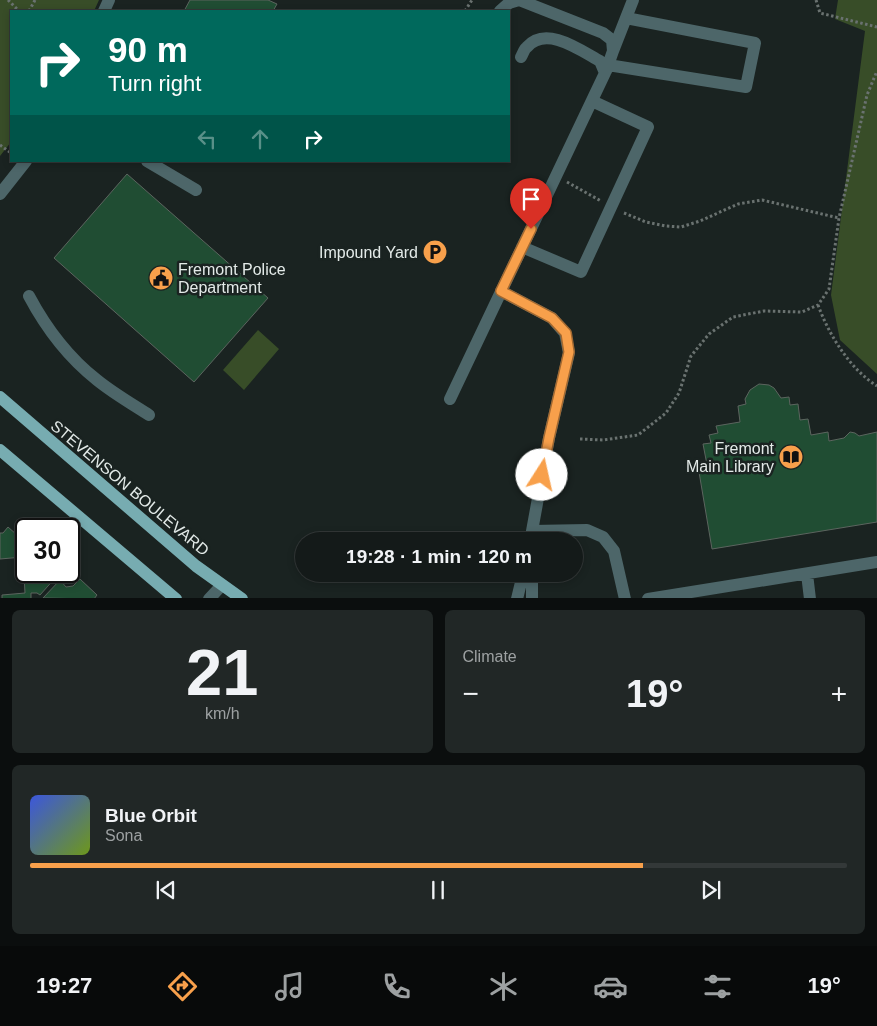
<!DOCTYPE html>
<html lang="en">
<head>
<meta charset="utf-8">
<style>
  :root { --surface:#141a19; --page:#212726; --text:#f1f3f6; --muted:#9da1a2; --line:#333838; --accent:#f8a04b }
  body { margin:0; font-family:Helvetica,sans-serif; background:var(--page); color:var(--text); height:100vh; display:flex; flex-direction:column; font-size:19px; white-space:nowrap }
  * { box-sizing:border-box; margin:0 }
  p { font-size:16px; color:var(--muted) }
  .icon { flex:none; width:28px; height:28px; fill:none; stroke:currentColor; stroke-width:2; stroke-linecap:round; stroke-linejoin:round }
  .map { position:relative; height:598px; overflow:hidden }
  .side { display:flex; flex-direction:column; gap:12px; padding:12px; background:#0b0e0e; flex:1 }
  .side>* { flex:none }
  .top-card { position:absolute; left:10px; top:10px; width:500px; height:152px; border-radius:0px; box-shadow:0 2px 8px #0003,0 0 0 1px var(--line); background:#00695c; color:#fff; overflow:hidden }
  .speed { position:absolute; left:15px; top:518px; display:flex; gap:10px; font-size:25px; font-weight:700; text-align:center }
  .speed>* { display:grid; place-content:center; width:65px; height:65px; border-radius:50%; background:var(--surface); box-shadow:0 2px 8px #0003,0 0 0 1px var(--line); line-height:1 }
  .speed .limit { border:2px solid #111; border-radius:8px; background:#fff; color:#111 }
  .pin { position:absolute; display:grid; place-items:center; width:42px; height:42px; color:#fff; margin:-51px -21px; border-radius:50% 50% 50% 0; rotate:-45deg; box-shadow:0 0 5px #0007 }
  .pin .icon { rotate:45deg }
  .me { position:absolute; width:55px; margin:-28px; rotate:10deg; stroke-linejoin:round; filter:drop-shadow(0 0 4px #0008) }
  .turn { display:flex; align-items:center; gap:18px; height:105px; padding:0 15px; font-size:22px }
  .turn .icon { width:65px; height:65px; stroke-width:2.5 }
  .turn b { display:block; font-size:35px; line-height:42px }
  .lanes { display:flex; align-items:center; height:48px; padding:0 15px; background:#0003; justify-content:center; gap:25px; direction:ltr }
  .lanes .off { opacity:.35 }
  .big { font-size:38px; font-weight:700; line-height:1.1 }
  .side .widget { flex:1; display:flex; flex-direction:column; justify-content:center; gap:8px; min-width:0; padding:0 18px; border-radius:8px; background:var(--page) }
  .side .dial { align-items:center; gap:0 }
  .dial b { font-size:65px; line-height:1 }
  .song { display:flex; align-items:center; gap:15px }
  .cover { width:60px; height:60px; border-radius:8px; background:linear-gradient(135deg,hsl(230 70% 55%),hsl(80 70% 35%)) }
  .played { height:5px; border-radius:2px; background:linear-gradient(90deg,var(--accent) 75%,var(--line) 75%) }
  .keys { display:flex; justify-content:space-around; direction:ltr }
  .heat { display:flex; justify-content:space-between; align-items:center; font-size:28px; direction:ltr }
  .side .tiles { flex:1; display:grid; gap:12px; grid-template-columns:1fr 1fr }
  .widget:last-child { grid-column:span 2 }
  .trip { position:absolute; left:295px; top:532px; width:288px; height:50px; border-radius:25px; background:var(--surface); box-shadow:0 2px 8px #0003,0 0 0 1px var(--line); font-weight:700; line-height:50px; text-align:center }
  .dock { display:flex; height:80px; justify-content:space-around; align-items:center; background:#080a0a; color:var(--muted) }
  .dock .icon { width:35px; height:35px }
  .dock .active { color:var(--accent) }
  .dock b { font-size:22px; color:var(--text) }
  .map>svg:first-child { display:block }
  .green { fill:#384d28 }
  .building { fill:#204d33; stroke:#5c655f }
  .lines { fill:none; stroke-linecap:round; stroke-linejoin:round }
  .path { stroke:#6a7270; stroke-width:3; stroke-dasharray:2.5 2.5; stroke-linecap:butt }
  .minor { stroke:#4d6669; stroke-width:12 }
  .major { stroke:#77acb1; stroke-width:12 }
  .route-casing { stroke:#a16831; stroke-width:12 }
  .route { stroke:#f8a04b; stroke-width:9 }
  .labels { text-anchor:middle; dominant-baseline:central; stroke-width:5; stroke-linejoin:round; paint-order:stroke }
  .poi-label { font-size:16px; fill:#e3eae8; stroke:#1a2321; text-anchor:end }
  .street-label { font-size:16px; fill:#e3eae8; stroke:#1a2321 }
</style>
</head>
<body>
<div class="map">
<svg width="877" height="599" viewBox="0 0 877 599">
  <rect width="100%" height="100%" fill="#1a2321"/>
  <path class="green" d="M0,0H99L94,11H11V142L0,156Z
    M838,0H877V374L840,340L831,295L865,31L835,19Z
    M258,330L279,349L244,390L223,370Z"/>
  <path class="building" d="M190,0H268L277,4L273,11H184Z
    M127,174L268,298L194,382L54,258Z
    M759,384L769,385L774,388L781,398L789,397L790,405L798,404L800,420L808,419L811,435L828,432L829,441L844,438L850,432L855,433L859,436L877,432V522L712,549L699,472L708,470L703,444L711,443L709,435L718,433L716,426L740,422L738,406L746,404L745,399L750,390Z
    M8,527L26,543V571H49L56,577L40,595L37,593H31V599H2V595L25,593L23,557L0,559V533H3Z
    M80,579L97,595L94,599L43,598L60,580L66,587L73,586Z"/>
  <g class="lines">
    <path class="path" d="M8,0L19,11
      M816,0L820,13L877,27
      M29,11L35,0
      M465,11L472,0
      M0,145L11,153
      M567,182L601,201
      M624,213L646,222L666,226L681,227L700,221L738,204L762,200L839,218
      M818,305C829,335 850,369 877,386
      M580,439L603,440L638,435L666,413L679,393L691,356L709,334L733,317L764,311L802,312L818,305L829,289L839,218L867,95L877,71"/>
    <path class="minor" d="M104,11L109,0
      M500,11L509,3L519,0L603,33L612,40L613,51L606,71
      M613,51L633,0
      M608,65L746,87L755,43L626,18
      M147,161L196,190
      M0,194L26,161
      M522,247L581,272L648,127L592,101
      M501,291L552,318L565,333L569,353L549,438L532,531V541
      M29,296C46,328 69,358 97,380C113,393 132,404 149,415
      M450,399L605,73L600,61C580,50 546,25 527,47C524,49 523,54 521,57
      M532,531L587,530L603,537L614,551L625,599
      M532,574V599
      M807,574L810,599
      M209,599L222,585
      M517,599L523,574
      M648,599L877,562"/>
    <path class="major" d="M0,397L196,566L242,599
      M0,450L176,599"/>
  </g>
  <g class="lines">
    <defs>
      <path id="route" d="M531,229L501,291L552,318L566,333L569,352L549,438L542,475"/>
    </defs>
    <use href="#route" class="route-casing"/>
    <use href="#route" class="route"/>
  </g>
  <defs>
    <symbol id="parking-disc" viewBox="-11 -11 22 22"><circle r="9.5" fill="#f8a04b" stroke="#1a2321"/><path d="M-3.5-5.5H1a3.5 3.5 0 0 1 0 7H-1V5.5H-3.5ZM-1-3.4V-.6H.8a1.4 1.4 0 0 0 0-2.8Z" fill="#111"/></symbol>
    <symbol id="civic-disc" viewBox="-11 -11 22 22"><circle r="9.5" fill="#f8a04b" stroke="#1a2321"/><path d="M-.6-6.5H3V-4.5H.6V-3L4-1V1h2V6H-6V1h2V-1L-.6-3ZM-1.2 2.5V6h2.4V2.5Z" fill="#111"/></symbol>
    <symbol id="library-disc" viewBox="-11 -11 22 22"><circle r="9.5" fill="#f8a04b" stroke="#1a2321"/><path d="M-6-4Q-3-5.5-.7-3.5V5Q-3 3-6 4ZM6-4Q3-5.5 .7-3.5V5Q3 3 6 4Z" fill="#111"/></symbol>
  </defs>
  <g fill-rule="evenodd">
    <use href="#parking-disc" x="421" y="238" width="28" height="28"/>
    <use href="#civic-disc" x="147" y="264" width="28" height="28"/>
    <use href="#library-disc" x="777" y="443" width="28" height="28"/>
  </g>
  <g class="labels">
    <g class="poi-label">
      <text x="418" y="252">Impound Yard</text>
      <text x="178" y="269" text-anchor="start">Fremont Police<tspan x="178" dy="18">Department</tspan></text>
      <text x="774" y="448">Fremont<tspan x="774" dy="18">Main Library</tspan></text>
    </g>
    <g class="street-label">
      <text transform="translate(130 488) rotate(40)">STEVENSON BOULEVARD</text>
    </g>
  </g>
</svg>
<div class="speed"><div class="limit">30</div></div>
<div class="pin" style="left:531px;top:229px;background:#d93025"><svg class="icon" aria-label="arrive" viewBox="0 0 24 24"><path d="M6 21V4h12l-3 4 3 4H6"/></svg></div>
<svg class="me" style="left:542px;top:475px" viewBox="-20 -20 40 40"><circle r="19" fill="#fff"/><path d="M0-13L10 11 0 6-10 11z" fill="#f8a04b"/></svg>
<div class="trip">19:28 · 1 min · 120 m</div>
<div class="top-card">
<div class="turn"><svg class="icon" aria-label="right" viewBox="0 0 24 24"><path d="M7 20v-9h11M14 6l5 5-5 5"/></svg><div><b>90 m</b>Turn right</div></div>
<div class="lanes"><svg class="icon off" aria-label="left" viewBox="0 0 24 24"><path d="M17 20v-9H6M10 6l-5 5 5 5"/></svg><svg class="icon off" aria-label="ahead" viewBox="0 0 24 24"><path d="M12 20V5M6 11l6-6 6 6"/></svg><svg class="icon" aria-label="right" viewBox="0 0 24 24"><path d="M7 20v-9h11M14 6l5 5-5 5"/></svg></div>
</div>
</div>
<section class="side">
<div class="tiles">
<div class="widget dial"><b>21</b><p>km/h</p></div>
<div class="widget"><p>Climate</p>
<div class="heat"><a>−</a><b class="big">19°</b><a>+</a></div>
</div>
<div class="widget">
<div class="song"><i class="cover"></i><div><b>Blue Orbit</b><p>Sona</p></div></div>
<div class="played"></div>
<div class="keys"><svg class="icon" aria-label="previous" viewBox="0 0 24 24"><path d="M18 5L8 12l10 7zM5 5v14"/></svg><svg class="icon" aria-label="pause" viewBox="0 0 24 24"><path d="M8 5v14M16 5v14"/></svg><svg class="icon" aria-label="next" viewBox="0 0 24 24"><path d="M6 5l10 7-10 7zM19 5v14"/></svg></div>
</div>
</div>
</section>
<nav class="dock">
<b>19:27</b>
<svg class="icon active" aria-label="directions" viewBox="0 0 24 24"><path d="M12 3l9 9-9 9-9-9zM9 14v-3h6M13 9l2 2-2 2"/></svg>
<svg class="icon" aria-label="music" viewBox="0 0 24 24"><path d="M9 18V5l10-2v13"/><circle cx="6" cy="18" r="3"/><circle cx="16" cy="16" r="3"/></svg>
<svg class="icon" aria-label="phone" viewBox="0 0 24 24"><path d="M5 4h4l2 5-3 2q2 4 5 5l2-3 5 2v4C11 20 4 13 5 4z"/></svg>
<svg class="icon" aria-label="climate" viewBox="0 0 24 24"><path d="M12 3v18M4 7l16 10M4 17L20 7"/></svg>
<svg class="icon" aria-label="car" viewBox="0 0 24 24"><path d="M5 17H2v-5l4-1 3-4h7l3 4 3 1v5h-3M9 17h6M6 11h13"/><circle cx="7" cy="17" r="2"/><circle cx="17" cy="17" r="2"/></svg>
<svg class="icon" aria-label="filters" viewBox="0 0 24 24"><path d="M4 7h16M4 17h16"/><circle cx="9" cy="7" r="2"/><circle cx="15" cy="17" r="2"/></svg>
<b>19°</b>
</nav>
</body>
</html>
